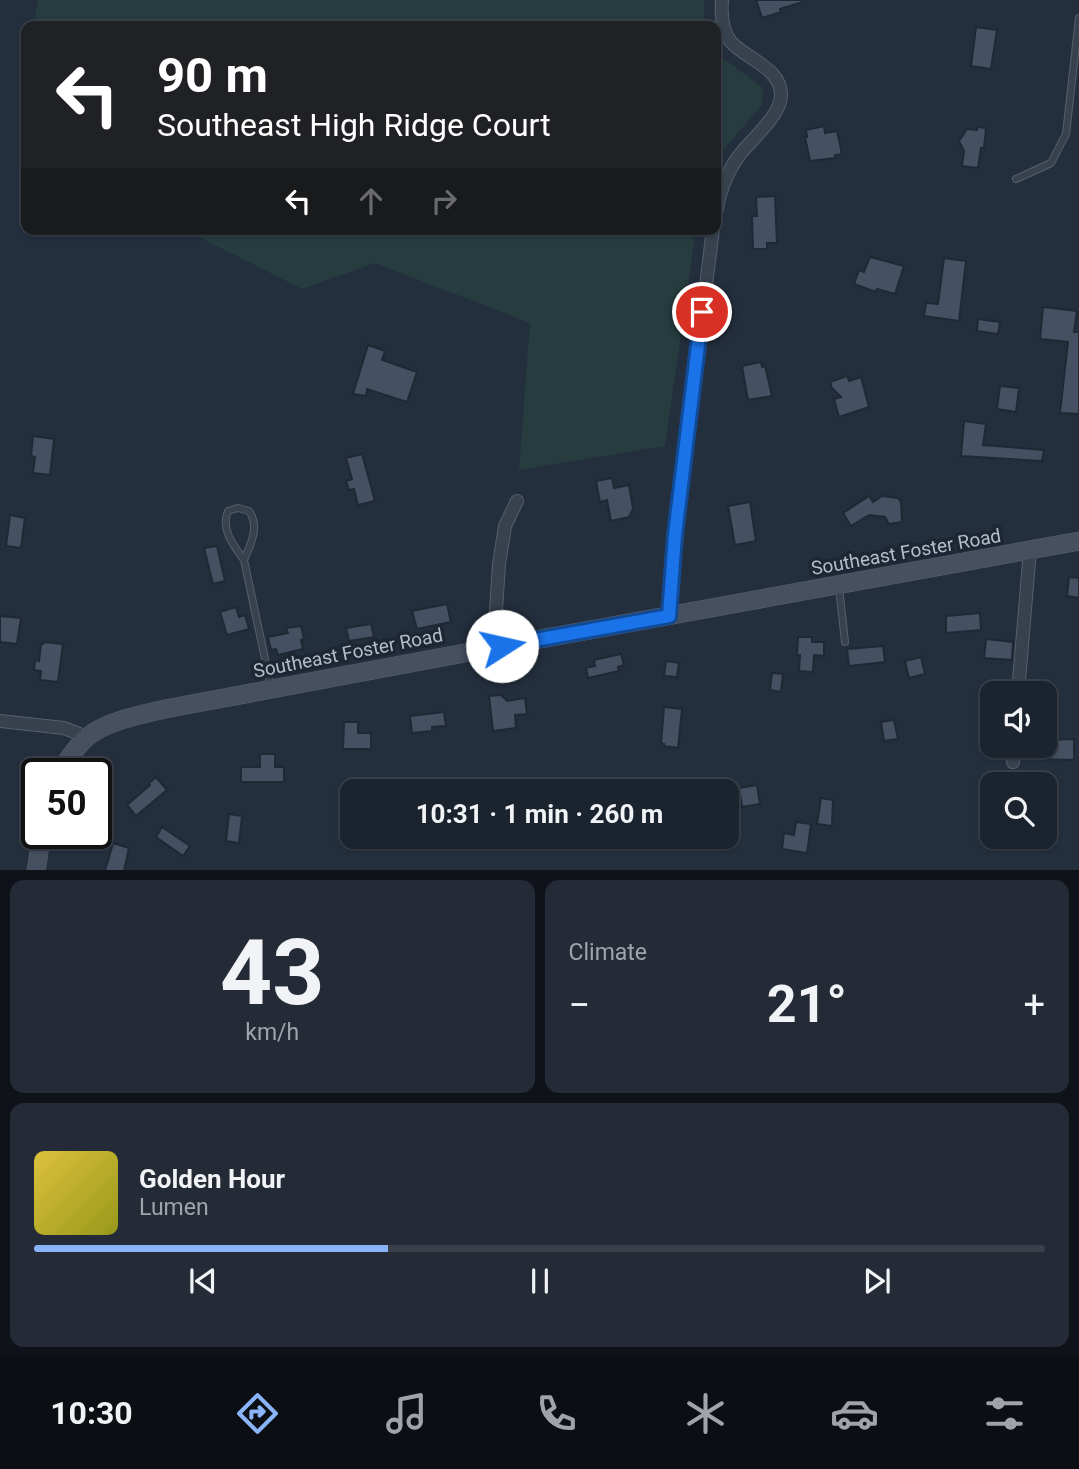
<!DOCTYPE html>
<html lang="en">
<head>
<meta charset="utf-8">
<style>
  :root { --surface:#1b232e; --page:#242b36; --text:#f1f3f6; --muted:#a0a4aa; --line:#39404a; --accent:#8ab4f8 }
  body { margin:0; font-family:Roboto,sans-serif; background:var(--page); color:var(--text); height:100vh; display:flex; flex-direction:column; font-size:26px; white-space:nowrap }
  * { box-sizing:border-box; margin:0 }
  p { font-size:23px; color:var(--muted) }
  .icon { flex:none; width:38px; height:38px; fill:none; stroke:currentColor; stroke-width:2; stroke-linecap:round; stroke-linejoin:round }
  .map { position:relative; height:870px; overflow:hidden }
  .panel { display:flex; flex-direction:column; gap:10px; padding:10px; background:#0f1319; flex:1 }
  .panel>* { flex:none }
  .guide { position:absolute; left:21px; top:21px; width:700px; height:214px; border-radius:14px; box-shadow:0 2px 5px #0004,0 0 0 2px var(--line); background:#202124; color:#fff; overflow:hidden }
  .fabs { position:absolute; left:980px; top:681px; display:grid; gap:14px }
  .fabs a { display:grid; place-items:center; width:77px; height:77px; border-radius:14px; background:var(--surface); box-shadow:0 2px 5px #0004,0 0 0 2px var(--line); font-size:35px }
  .speed { position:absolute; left:21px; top:758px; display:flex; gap:14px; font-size:35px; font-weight:700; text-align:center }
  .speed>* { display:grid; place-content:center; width:91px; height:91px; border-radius:50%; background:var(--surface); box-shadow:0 2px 5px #0004,0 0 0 2px var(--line); line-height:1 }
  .speed .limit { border:4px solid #111; border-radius:10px; background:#fff; color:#111 }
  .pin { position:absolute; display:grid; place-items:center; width:60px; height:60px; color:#fff; margin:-30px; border:4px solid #fff; border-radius:50%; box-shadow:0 2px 7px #0007 }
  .me { position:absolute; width:77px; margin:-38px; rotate:80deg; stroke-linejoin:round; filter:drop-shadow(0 0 5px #0008) }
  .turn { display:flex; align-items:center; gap:24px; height:147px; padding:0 21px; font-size:32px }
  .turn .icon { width:91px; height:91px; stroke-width:2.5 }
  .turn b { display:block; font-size:49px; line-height:60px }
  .lanes { display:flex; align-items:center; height:66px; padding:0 21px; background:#0003; justify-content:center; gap:35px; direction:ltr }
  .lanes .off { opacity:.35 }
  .big { font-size:52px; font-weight:700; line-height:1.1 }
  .panel .card { flex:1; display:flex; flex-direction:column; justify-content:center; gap:10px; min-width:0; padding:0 24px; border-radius:14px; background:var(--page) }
  .panel .dial { align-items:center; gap:0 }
  .dial b { font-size:91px; line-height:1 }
  .song { display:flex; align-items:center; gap:21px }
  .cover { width:84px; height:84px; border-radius:10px; background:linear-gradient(135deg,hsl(50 70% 55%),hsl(60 70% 35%)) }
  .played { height:7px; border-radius:4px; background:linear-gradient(90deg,var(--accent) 35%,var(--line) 35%) }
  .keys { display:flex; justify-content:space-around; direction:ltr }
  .heat { display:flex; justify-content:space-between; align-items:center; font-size:38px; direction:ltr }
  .panel .tiles { flex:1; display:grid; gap:10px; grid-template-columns:1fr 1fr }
  .card:last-child { grid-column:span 2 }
  .trip { position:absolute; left:340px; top:779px; width:399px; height:70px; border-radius:14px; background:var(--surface); box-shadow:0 2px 5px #0004,0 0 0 2px var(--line); font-weight:700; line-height:70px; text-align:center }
  .tab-bar { display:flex; height:112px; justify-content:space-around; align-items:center; background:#0b0e12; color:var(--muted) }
  .tab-bar .icon { width:49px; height:49px }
  .tab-bar .selected { color:var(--accent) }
  .tab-bar b { font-size:32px; color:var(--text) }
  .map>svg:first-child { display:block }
  .green { fill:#263c3f }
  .building { fill:#455162; stroke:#1f2835; stroke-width:2 }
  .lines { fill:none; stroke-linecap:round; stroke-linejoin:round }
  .service-casing { stroke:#565f6c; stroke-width:8 }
  .minor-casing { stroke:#565f6c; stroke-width:14 }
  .secondary-casing { stroke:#565f6c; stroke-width:19 }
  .service { stroke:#38414e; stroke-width:6 }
  .minor { stroke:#38414e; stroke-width:12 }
  .secondary { stroke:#465061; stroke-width:18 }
  .route-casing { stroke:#114b97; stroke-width:18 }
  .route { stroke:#1a73e8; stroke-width:12 }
  .labels { text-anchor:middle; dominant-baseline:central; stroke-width:7; stroke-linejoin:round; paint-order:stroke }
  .street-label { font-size:19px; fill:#b4bcc9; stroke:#1d2633 }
</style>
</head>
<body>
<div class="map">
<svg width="1079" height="871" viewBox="0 0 1079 871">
  <rect width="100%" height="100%" fill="#242f3e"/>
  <path class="green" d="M38,0H704V26H34Z
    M716,56L730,63L763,88L762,105L716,158Z
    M183,229H696L665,446L519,470L530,323L375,263L302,289Z"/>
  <path class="building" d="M756,0H803V2L780,9L781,12L762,18Z
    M976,27L997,30L991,69L971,66Z
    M824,126L825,133L837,131L842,154L835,155V158L810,161L805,137H807L806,130Z
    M977,127L986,128L984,148H981L978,168L962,166L964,151L959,141L967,129L977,130Z
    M775,196L777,243H767V249H753L752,216H757L756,197Z
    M870,257L904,266L895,294L877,289L876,292L854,284L859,270L864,272Z
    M944,258L966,261L959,321L924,316L926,303L938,304Z
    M1043,307L1077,311L1074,332H1079V414L1060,413L1068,342L1040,339Z
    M978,319L1000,322L998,334L977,331Z
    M368,345L385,351L382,360L417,372L407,402L367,389L366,396L353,394Z
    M761,362L762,367L765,366L772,396L748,400L742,366Z
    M847,376L849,381L861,377L869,407L839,417L834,399L841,397L832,388L830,382Z
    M1000,386L1019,388L1016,412L997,409Z
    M964,421L986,424L983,445L1044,450L1042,461L961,456Z
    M33,436L54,439L50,475L33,473L35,457L31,456Z
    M362,454L375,501L358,505L354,489L349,490L346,481L352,479L346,458Z
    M612,478L614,488L629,485L633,509L629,517L611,521L607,500L600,502L596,481Z
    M869,496L873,502L882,496L898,498L901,502L902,522L889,524L885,517L869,515L851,526L843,513Z
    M750,502L756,541L735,545L728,506Z
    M10,515L25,518L21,548L6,546Z
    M217,546L225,581L213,584L204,548Z
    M1069,577L1079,578V598L1067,596Z
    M447,604L451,622L417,629L412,611Z
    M236,607L239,617L245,615L249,629L227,635L220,612Z
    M980,613L981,630L946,633V616Z
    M0,616L21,618L17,644L0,642Z
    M371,624L374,637L349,641L346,628Z
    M301,626L304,639L301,640L303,649L278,655L276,649L271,650L268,637L288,633L286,628Z
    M798,637H812V642H824V656L814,655L813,672L799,671L800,655H797Z
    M986,639L1013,642L1012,660L984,658Z
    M44,642L63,644L58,682L40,680L41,671L34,670L35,660L39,661L41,644H43Z
    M883,646L885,662L849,666L847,649Z
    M621,654L624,665L618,667L619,671L588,678L586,668L595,666L594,660Z
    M921,657L925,674L909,678L905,661Z
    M666,661L679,663L677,677L664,676Z
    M772,673L783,674L781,692L770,690Z
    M501,695L507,701L525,698L527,714L515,715L516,728L493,731L489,696Z
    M664,707L682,709L678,748L664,746V744L661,743Z
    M444,712L446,726L432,727V731L412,733L410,716Z
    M894,720L898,739L884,741L881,722Z
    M344,722H358V733H371V749H343Z
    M1074,739V760L1038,759L1039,746H1045V740Z
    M260,754H275V767H284V782H241V767H260Z
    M156,777L167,790L136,816L127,805L150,785L149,783Z
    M757,785L760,804L742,807L739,788Z
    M821,798L833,800L832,826L817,824Z
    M229,814L242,816L239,843L226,841Z
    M104,822L115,829L108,839L97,832Z
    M796,822L811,824L807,853L782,849L784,833L794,835Z
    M162,827L190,846L183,856L156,837Z
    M113,843L129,848L124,871H105Z"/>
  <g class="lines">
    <defs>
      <path id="service" d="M1016,179L1051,163L1066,134L1079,18
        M244,560C251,543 260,527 249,511L238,508L228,511C220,529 234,546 244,560L271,687
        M839,587L845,642"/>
      <path id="minor" d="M716,213C719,194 726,174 738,157C750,140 780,117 781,96C782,68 746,59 731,42C722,31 721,13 722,0
        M669,616L675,535L713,229
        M502,646L498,631L496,610L499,564L505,526L517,501
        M1018,693L1030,550
        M0,721L64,728L87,737
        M1013,762L1014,746"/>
      <path id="secondary" d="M59,774C67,761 75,748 86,738C106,721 140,715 165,709L502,646L1079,541
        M36,871L42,833"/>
    </defs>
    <use href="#service" class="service-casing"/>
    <use href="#minor" class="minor-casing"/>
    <use href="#secondary" class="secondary-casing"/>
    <use href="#service" class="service"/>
    <use href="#minor" class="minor"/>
    <use href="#secondary" class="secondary"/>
  </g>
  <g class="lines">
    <defs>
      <path id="route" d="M502,646L669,616L675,535L702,312"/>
    </defs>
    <use href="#route" class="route-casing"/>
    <use href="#route" class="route"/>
  </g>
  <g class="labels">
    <g class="street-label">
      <text transform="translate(906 552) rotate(-10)">Southeast Foster Road</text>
      <text transform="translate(348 653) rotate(-11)">Southeast Foster Road</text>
    </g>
  </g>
</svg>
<div class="fabs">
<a><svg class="icon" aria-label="sound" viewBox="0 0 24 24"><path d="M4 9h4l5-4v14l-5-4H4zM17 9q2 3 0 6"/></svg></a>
<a><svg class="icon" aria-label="search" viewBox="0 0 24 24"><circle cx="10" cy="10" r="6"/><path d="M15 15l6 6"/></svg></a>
</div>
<div class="speed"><div class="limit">50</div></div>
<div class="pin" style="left:702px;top:312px;background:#d93025"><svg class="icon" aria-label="arrive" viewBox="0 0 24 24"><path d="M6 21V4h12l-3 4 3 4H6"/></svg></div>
<svg class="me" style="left:502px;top:646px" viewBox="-20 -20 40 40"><circle r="19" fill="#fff"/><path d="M0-13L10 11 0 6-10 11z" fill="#1a73e8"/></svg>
<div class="trip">10:31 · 1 min · 260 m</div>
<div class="guide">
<div class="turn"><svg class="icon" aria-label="left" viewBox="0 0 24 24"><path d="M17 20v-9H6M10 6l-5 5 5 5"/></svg><div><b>90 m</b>Southeast High Ridge Court</div></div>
<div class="lanes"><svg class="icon" aria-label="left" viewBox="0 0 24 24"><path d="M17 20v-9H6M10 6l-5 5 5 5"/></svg><svg class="icon off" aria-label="ahead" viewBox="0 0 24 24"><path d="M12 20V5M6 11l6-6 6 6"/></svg><svg class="icon off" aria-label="right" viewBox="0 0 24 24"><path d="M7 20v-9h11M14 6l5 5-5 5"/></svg></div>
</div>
</div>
<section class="panel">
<div class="tiles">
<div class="card dial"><b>43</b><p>km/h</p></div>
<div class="card"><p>Climate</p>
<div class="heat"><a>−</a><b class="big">21°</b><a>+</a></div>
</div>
<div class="card">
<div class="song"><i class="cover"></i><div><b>Golden Hour</b><p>Lumen</p></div></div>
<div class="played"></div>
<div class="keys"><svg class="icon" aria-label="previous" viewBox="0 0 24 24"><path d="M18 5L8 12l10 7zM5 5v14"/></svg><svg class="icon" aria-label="pause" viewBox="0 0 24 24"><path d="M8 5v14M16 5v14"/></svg><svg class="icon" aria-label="next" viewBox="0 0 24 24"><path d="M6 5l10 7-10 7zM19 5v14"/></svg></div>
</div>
</div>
</section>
<nav class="tab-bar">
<b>10:30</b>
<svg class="icon selected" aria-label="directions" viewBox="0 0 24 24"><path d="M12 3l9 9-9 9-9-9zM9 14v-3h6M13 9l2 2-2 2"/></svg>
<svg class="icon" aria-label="music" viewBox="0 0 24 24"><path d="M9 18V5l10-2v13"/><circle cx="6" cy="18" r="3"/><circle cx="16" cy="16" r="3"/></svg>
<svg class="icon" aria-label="phone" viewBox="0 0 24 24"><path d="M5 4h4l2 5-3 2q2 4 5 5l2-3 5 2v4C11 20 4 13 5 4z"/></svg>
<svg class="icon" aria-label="climate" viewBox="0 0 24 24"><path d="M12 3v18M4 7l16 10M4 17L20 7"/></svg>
<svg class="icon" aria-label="car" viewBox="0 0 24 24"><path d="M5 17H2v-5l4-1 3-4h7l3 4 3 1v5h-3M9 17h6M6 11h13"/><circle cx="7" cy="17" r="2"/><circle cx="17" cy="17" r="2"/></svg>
<svg class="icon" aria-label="filters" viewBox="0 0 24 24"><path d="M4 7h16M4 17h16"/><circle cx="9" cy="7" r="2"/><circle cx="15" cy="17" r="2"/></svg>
</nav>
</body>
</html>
